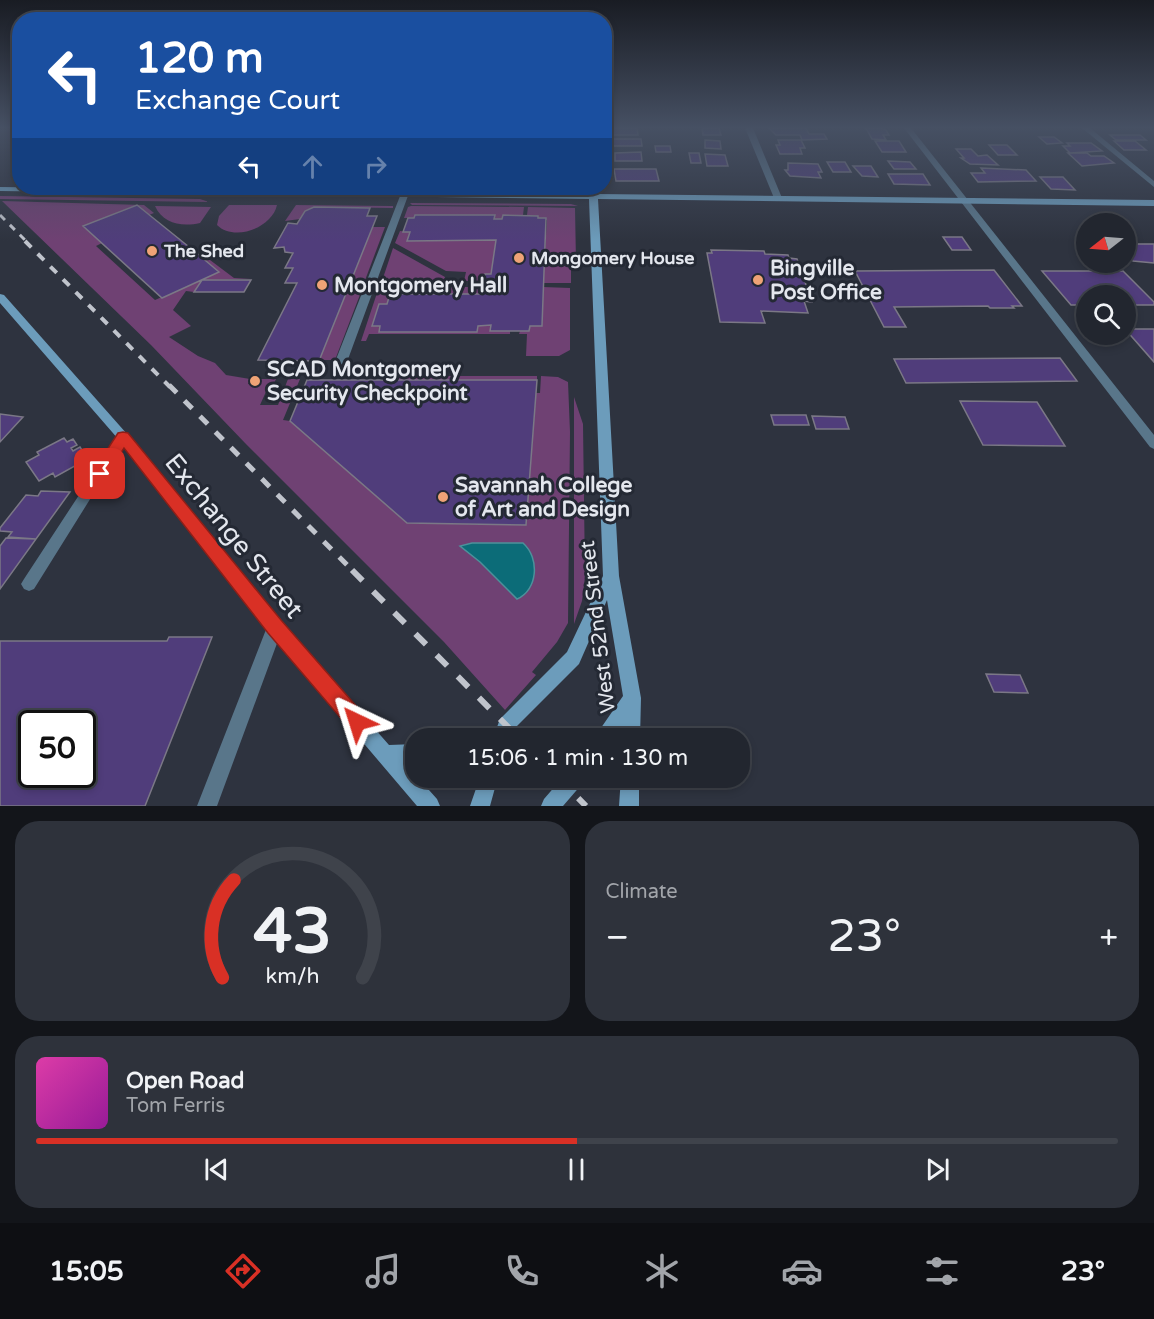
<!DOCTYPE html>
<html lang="en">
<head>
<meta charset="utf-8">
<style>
  :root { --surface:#22262f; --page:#2e323b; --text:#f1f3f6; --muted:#a2a5aa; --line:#3f434b; --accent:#d93025 }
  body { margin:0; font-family:"Varela Round",sans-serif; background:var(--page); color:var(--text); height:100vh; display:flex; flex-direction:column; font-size:22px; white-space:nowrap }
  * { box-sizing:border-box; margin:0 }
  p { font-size:20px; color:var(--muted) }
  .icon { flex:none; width:33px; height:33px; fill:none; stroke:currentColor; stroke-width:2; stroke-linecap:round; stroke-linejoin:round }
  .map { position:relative; height:806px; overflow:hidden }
  .details { display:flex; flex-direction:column; gap:15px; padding:15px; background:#13151a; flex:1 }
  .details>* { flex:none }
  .guide { position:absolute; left:12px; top:12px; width:600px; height:183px; border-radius:24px; box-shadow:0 3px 9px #0003,0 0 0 2px var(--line); background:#1a4fa0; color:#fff; overflow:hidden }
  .needle { width:39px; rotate:253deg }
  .controls { position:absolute; left:1076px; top:213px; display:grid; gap:12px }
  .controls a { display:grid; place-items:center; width:60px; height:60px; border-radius:50%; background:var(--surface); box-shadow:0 3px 9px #0003,0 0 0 2px var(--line); font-size:30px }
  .speed { position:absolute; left:18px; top:710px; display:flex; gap:12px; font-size:30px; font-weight:700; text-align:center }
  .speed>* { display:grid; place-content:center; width:78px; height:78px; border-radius:50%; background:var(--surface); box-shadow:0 3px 9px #0003,0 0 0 2px var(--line); line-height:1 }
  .speed .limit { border:3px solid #111; border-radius:9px; background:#fff; color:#111 }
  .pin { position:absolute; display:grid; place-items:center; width:51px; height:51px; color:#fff; margin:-26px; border-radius:12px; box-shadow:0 3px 9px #0006 }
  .me { position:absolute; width:66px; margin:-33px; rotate:319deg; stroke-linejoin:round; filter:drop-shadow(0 0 4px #0008) }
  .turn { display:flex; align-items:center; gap:21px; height:126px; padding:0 24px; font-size:27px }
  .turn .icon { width:78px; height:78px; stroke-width:2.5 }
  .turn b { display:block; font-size:42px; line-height:51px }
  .lanes { display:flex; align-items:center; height:57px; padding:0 24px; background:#0003; justify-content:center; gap:30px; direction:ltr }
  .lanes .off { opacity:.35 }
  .big { font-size:45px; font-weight:600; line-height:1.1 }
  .details .card { flex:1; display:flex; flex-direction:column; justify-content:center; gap:9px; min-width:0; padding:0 21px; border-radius:24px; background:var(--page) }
  .details .dial { align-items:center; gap:0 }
  .dial svg { height:156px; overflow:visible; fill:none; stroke:var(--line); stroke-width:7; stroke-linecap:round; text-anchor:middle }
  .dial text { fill:var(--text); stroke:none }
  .song { display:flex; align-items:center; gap:18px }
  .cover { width:72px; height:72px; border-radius:9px; background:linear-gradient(135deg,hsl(320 70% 55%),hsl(300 70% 35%)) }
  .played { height:6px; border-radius:3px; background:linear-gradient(90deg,var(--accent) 50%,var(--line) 50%) }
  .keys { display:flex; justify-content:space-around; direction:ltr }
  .heat { display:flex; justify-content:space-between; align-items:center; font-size:33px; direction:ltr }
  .details .tiles { flex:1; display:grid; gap:15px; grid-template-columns:1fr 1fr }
  .card:last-child { grid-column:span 2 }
  .trip { position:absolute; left:405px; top:728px; width:345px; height:60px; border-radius:24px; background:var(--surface); box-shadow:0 3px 9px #0003,0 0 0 2px var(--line); font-weight:600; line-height:60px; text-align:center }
  .tab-bar { display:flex; height:96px; justify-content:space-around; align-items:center; background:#0e0f13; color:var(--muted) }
  .tab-bar .icon { width:42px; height:42px }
  .tab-bar .active { color:var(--accent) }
  .tab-bar b { font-size:27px; color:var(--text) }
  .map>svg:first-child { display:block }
  .green { fill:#6f4173 }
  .water { fill:#0c6c78; stroke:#4d919b; stroke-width:1.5 }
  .building { fill:#503d7b; stroke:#7b7886; stroke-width:1.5; fill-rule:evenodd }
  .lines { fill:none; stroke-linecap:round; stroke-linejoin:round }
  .street { fill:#59768a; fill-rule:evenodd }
  .secondary { fill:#6c9cbb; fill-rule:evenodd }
  .rail-far3 { stroke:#c0c4cc; stroke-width:3; stroke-dasharray:7 7; stroke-linecap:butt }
  .rail-far2 { stroke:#c0c4cc; stroke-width:4; stroke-dasharray:9 9; stroke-linecap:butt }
  .rail-far1 { stroke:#c0c4cc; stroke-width:5; stroke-dasharray:11 11; stroke-linecap:butt }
  .rail { stroke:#c0c4cc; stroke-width:6; stroke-dasharray:15 15; stroke-linecap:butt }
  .route { fill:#d93025; stroke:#8d1f18; stroke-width:1.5 }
  .poi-dot { fill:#efa376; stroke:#242934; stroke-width:2 }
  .labels { text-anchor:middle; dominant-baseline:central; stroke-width:6; stroke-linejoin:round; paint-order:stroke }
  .far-poi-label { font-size:18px; font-weight:bold; fill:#e4e7ee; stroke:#242934; text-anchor:start }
  .poi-label { font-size:21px; font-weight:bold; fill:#e4e7ee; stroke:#242934; text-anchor:start }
  .street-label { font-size:21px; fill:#e4e7ee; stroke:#242934 }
  .near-street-label { font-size:26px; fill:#e4e7ee; stroke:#242934 }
</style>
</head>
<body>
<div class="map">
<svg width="1154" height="806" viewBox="0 0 1154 806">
  <rect width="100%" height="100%" fill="#2e333f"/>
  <path class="green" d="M0,196L200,199L209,202L0,199Z
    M2,201L144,205L154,213L149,215L137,205L84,226L102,243L96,246L155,300L219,272L203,258L206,257L234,278L251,279L202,280L194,292L186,291L173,310L191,326L169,337L198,356L215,363L226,375L250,379L248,384H259L261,379H276L273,385H269L260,405H278L288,379H300L283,420L290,421L407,523L526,525L536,393H540L541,376L558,377L568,382L570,432L568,623L557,642L532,672L536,675L505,710L444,642L245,443L151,345Z
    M410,203L571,204L578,206L412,205Z
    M229,205H277C272,228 234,242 217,225L219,216Z
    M296,205L391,206H393V208L314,207L305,211L300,219L285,221Z
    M155,206L211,207L200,223C182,227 163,224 155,206Z
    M411,206L524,207L523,215H504L502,219H494V215H416L414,218H404L408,207Z
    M528,207L575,208L576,261L571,268V283H543L547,220L538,218V216L527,215Z
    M373,227H385L364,283H349Z
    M400,231L410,232L407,241L496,240L491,274H485L484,281H464L466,272L446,271L395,243Z
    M393,248L445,277L444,281H382Z
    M379,287H482L481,294H390L387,304H379L372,326H380L379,332H477L478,326L491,325V331H510V334H369L366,341H361Z
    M543,287L570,288V350L559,356H526L527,334H519L520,331H529L530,326H542Z
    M346,292H361L335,360H319Z
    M383,376H537V380H385Z
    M574,397L583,424L585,576L582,601L574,624Z"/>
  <path class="water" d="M472,543H523C540,558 538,590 517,599L480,562L460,546Z"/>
  <path class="building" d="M609,128H637L638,135H611Z
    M702,128H719L721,135H703Z
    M769,128H806L809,134H824L827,139L802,140L800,135H776Z
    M866,128H880L886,130L889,135H883L886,140L872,139Z
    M1110,135H1140L1146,140H1116Z
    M1039,137H1054L1062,143L1047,144Z
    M611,139H641L642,146H611Z
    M705,140L720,141L721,149L705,148Z
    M778,140H801L805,148H800L802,154H780L776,145H780Z
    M875,141H899L906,152H882Z
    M1114,141H1135L1146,150H1124Z
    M1067,143H1091L1102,151L1070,153L1063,146H1070Z
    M989,145H1007L1017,155H998Z
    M655,146H670L671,152H656Z
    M956,149H971L978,156L987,155L998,165L970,164L961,158H964Z
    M641,152L642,161H615V153Z
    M689,153H699L701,163H691Z
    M1068,153H1087L1091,156H1104L1114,163L1082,166Z
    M705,154L725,155L728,166H707Z
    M888,161L910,162L916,169H894Z
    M827,162H845L851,172H833Z
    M788,163L818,164L822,172H818L821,178L790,176L785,170H788Z
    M853,166H871L878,177L862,176Z
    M981,168L1026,170L1036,181L978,182L971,173H985Z
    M614,169H656L659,181H616Z
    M888,174H923L930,185L894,184Z
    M1040,177H1063L1075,190L1051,189Z
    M137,205L199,255L219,272L162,298L83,226Z
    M314,207L370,208L367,216H377L319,361L258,360L297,283H285L293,268H285L293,253L285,252L284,247L274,248L288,223L297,224L305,211Z
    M415,215H495L494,219H502L503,215L538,216V218H546L542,326H530L529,331H490L491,325L478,326L477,332H379L380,326H372L379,304H387L390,294H481L485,274H491L496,240L407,241L410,232H403L408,218H414Z
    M943,237H962L971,250H952Z
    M1127,244H1154V263L1133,261L1125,253L1128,252L1125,249V246H1129Z
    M711,250L764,251L765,254L788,255L789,258L797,259L812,302L804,301L808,313L761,311L765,323L720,322L707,253H712Z
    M994,270L1022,306H1012L1014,308H990L988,306L894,307L906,327H884L855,271Z
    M1042,271H1123L1154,302V305H1125V296H1086V305H1071Z
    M202,280H251L244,292H194Z
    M1125,329H1154V362Z
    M1060,358L1077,381L906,383L894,359Z
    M307,380H537L526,525L407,523L290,421Z
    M960,401L1037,402L1065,446L983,445Z
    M0,414L23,417L0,442Z
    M771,415H806L809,425H774Z
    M812,416L845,417L849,429H816Z
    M64,438L67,442L73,439L77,445L71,448L73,451L80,447L84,453L78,457L82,462L55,477L53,473L39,481L26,462L39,455L37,452Z
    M41,491L70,492L36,539L8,537L12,532L0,531V528L26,495L38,496Z
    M6,538L36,539L0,589V546Z
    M169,637H212L145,806H0V641H167ZM32,723H82V774H32Z
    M986,674L1020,675L1028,693L994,692Z"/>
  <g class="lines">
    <path class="street" d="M745,128H753L782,198L781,200L774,198Z
      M904,128H911L1154,435V449L1150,447Z
      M1082,128H1090L1154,181V187Z
      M402,191L409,193L347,362L341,366L337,365L335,362Z
      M123,432L127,434L129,437L127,440L34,589L29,591L24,589L21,584L24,579L119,434Z
      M275,619L281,622L283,627L217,806H197L267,627L269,622Z"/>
    <path class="secondary" d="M0,187L589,194L590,188H596L597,194L1154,200V206L598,199L619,576L641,698L640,738H622V726L614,738H594L623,696L607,600L579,664L513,730L511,738H493L500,719L567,652L603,576L589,199L0,191Z
      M0,294L4,295L127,434L281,622L389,745L416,744V762H404L437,799L440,806H417L269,632L119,440L0,303Z
      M480,777H498L490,806H470Z
      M563,777H584L582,784L563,806H541L544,799Z
      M621,777H639V806H619Z"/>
    <path class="rail-far3" d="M0,215L27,242"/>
    <path class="rail-far2" d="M25,241L170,387"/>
    <path class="rail-far1" d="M169,385L353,571"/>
    <path class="rail" d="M352,570L519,738
      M557,777L586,806"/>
  </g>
  <linearGradient id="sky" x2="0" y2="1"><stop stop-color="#191c23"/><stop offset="0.53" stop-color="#465063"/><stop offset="1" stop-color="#465063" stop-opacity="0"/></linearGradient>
  <rect width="1154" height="241" fill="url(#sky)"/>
  <path class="route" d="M123,432L128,433L281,620L364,715L367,722L364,729L357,732L350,729L268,633L124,448L105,478H94L92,474L94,470L118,433Z"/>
  <g class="poi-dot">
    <circle cx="152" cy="251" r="6"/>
    <circle cx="519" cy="258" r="6"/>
    <circle cx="758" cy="280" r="6"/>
    <circle cx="322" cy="285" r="6"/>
    <circle cx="255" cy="381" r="6"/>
    <circle cx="443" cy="497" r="6"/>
  </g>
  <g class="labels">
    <g class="far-poi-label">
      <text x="164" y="251">The Shed</text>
      <text x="531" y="258">Mongomery House</text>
    </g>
    <g class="poi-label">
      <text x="770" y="268">Bingville<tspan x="770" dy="24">Post Office</tspan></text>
      <text x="334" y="285">Montgomery Hall</text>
      <text x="267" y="369">SCAD Montgomery<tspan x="267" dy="24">Security Checkpoint</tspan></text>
      <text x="455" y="485">Savannah College<tspan x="455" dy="24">of Art and Design</tspan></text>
    </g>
    <g class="street-label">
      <text transform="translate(598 627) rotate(-97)">West 52nd Street</text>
    </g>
    <g class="near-street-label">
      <text transform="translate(234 536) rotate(51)">Exchange Street</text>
    </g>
  </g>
</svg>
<div class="controls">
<a><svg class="needle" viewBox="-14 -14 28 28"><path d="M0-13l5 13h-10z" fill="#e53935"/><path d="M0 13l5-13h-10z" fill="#a2a5aa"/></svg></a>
<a><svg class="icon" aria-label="search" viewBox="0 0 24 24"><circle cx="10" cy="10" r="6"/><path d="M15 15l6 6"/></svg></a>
</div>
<div class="speed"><div class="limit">50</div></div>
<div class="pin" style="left:100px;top:474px;background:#d93025"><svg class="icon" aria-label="arrive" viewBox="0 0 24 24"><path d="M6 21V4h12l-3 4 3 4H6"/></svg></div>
<svg class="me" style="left:357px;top:722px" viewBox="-20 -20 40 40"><path d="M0-17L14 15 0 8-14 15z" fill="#d93025" stroke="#fff" stroke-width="4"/></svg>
<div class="trip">15:06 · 1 min · 130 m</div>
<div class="guide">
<div class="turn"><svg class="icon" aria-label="left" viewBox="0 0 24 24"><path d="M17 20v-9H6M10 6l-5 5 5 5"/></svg><div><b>120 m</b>Exchange Court</div></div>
<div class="lanes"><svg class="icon" aria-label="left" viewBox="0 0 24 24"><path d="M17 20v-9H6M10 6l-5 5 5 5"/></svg><svg class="icon off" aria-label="ahead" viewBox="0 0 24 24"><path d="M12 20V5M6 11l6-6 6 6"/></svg><svg class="icon off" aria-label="right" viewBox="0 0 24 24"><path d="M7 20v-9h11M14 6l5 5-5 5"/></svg></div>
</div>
</div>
<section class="details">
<div class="tiles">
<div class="card dial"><svg viewBox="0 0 100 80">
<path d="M14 69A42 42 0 1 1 86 69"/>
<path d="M14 69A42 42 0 0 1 20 19" stroke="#d93025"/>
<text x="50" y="56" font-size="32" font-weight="700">43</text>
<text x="50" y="72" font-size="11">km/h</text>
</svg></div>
<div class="card"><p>Climate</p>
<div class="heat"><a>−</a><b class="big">23°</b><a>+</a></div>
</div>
<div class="card">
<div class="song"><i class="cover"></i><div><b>Open Road</b><p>Tom Ferris</p></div></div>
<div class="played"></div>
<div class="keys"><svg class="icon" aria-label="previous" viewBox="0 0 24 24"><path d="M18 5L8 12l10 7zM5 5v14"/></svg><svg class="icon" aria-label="pause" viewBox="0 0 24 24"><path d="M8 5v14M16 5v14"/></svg><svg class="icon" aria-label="next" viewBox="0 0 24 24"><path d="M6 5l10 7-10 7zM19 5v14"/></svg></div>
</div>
</div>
</section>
<nav class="tab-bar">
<b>15:05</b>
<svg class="icon active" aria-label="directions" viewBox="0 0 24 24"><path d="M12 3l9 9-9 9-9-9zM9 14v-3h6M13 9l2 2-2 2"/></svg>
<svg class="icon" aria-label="music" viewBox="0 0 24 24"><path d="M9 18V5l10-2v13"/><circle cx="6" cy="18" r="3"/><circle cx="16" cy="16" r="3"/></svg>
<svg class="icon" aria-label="phone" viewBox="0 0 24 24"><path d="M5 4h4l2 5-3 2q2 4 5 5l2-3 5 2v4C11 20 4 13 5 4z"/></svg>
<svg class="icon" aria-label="climate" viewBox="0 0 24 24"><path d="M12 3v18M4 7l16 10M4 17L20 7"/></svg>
<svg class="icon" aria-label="car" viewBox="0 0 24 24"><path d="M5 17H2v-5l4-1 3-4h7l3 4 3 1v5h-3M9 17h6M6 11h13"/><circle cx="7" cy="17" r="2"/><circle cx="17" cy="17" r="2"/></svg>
<svg class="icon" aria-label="filters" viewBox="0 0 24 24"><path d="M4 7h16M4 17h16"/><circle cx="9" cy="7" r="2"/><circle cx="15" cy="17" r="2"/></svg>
<b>23°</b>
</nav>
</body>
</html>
